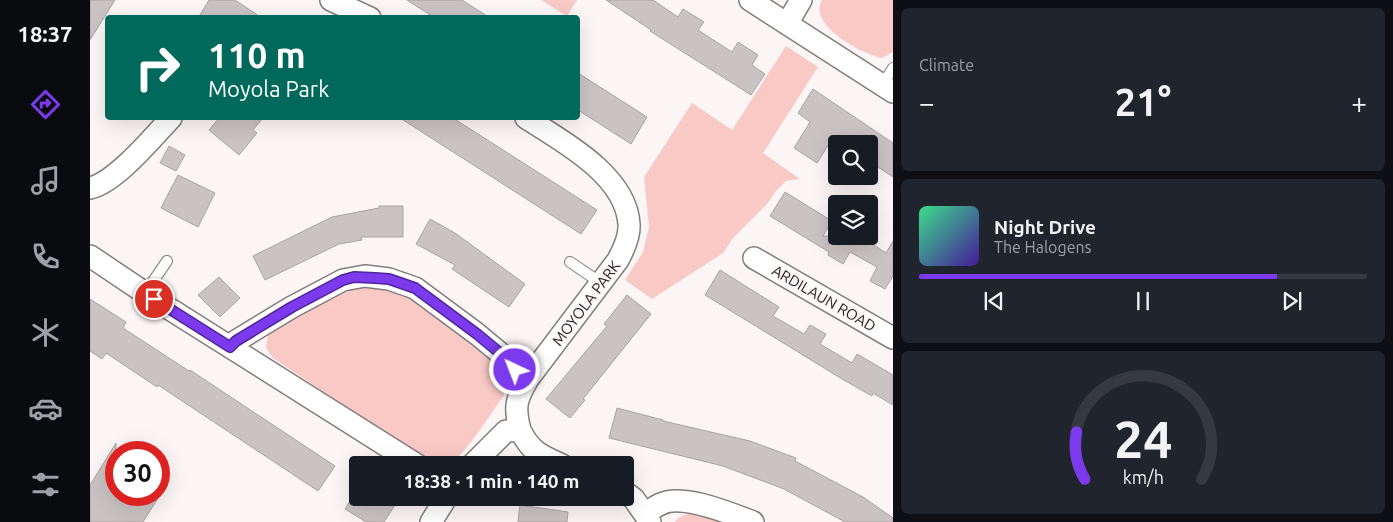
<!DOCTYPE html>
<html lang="en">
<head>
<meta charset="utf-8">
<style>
  :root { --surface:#171b24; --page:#20242c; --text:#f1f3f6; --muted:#9ea1a6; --line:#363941; --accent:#7c3aed }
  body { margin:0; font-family:Ubuntu,sans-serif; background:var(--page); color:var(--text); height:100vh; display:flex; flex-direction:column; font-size:19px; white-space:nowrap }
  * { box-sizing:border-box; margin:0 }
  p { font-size:16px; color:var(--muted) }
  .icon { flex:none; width:28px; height:28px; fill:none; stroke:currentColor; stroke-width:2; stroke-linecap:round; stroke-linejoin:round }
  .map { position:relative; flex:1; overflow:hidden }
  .sheet { display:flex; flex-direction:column; gap:8px; padding:8px; background:#0d0f14; width:500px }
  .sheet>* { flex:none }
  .guide { position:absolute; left:15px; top:15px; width:475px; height:105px; border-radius:5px; box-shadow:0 5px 20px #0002; background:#00695c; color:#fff; overflow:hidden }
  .fabs { position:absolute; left:738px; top:135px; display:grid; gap:10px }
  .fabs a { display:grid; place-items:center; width:50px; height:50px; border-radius:5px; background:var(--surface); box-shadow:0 5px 20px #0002; font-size:25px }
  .speed { position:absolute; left:15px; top:441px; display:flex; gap:10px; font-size:25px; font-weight:700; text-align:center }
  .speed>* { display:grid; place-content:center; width:65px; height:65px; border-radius:50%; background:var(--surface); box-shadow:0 5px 20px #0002; line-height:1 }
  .speed .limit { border:8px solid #d22; background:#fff; color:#111 }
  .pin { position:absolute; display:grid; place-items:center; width:42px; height:42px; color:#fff; margin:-21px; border:2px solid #fff; border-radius:50%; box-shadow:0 1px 5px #0007 }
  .me { position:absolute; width:55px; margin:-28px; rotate:317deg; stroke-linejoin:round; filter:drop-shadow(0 0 4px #0008) }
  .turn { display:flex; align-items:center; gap:18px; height:105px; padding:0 20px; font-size:22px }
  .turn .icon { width:65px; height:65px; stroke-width:2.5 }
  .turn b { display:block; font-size:35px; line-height:42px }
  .big { font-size:38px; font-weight:700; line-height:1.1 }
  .sheet .widget { flex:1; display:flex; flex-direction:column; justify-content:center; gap:8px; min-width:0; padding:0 18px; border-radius:8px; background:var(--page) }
  .sheet .dial { align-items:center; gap:0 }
  .dial svg { height:130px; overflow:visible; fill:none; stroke:var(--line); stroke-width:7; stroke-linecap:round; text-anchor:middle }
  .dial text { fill:var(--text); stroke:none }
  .song { display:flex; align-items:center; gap:15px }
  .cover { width:60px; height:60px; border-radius:8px; background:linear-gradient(135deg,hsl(150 70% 55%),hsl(260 70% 35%)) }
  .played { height:5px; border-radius:2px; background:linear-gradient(90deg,var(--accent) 80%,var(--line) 80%) }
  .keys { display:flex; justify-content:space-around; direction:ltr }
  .heat { display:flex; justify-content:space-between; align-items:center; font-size:28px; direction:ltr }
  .trip { position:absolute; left:259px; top:456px; width:285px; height:50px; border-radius:5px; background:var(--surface); box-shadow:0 5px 20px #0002; font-weight:700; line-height:50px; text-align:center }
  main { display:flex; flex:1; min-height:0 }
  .menu { display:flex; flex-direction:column; width:90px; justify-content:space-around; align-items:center; background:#090b0e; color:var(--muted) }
  .menu .icon { width:35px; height:35px }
  .menu .on { color:var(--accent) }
  .menu b { font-size:22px; color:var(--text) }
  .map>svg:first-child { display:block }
  .green { fill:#f8c9c5 }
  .building { fill:#cac3c3; stroke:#aaa3a3 }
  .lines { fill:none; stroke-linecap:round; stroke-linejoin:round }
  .lane-casing { stroke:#837d7c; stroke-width:12 }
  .street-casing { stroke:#837d7c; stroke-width:24 }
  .lane { stroke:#fff; stroke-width:10 }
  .street { stroke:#fff; stroke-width:21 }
  .route-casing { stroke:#51269a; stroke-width:12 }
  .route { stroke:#7c3aed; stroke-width:9 }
  .labels { text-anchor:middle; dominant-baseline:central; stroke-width:4.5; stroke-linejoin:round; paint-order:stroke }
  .street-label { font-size:15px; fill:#252322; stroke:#fcf5f5 }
</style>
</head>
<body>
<main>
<nav class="menu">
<b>18:37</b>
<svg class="icon on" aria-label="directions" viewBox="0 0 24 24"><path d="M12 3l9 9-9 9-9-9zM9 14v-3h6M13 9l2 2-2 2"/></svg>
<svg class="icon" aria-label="music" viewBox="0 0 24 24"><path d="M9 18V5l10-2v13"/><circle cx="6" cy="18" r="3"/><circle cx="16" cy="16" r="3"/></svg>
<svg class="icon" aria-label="phone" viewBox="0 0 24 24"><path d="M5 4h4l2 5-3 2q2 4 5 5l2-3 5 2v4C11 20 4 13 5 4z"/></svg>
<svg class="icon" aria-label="climate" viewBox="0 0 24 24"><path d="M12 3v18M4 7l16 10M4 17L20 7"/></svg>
<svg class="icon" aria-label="car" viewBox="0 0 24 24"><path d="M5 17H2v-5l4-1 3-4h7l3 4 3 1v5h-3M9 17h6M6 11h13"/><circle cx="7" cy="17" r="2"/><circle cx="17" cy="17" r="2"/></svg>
<svg class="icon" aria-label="filters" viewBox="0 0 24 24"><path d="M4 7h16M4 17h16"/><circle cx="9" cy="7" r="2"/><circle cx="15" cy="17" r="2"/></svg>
</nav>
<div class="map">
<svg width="803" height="522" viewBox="0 0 803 522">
  <rect width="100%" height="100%" fill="#fcf5f5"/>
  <path class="green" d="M451,0H487L477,16Z
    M732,0H803V52L792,58C772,54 717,25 732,0Z
    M696,46L728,67L673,153L710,179L696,181L686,191L677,204L643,238L633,253L562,299L535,280L553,252L559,227L554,177L602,103L642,130Z
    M288,287C300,290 310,293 321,299C340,310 404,356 414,374C418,382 416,389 413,397C403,410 376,453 364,460C355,465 347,465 337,461L189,362L183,358L176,348L178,335L181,329L238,299L268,288Z
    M597,514H606L633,522H585L588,518Z"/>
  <path class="building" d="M0,0H25L0,40Z
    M119,0H145L172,18H108Z
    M317,0H372L400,18H345Z
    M516,0H563L588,17L593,9L614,22L608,30L642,52L648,42L668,55L662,65L675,74L661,95L560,31L561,30Z
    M488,73L557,117L541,144L488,110Z
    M723,89L803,143V177L779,161V144H739L727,163L704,148L720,122L708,113Z
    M129,118H173L163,130L167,133L149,155L119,130Z
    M310,118H363L507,210L491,234Z
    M79,146L95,155L86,171L70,163Z
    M88,175L125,193L108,227L71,208Z
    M695,192L742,221L733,236H770L796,253L803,241V276L795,289L780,281L787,267L760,252L753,264L738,255L739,252L680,216Z
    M289,206H313V237H271L272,240L249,244L175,280L163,256L242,217L289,208Z
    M340,219L365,233L435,284L419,307L362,269L365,265L326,244Z
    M630,270L689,307L683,316L714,334L720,325L736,334L730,344L762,363L767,354L803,375V405L783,393L782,396L752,379L615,295Z
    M129,277L150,298L130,317L108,295Z
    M537,295L561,314L493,399L495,400L480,418L456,399L517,326L514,324Z
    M0,299L36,322L33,328L99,371L100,370L245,466L228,491L68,385L67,387L16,353L12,359L0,351Z
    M527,408L573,420V421L660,441L706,458L705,461L773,497L803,518V522H755L694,489L633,466L519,438Z
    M26,443V495H70L53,522H0V485Z
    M262,498H294L305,505L294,522H276L255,509Z
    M430,505L478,512L477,522H428Z"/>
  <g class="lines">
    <defs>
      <path id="lane" d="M792,85L803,68
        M480,262L511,283
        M55,293L77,261"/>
      <path id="street" d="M241,0L280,18
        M660,0L803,92
        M697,24L711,0
        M0,188C25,183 63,137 81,118
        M0,256L64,299L327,465
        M664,258L803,338
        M140,347L146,341L202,307L253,280L275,276L299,279L325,288L387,334L416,358L425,370L438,379
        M430,430C441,452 450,455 472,465
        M382,465L416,431L430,430C424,407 426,399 438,379L528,260C534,249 540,236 539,224C536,175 472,141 436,118
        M535,492L544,499L560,522
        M555,515C560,511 565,506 571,504C592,493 642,514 663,522
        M341,522L356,498"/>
    </defs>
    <use href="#lane" class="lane-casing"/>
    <use href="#street" class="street-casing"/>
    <use href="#lane" class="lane"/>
    <use href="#street" class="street"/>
  </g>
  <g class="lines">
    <defs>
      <path id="route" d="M64,299L140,347L146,341L202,307L253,280L264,277L285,278L299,279L325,288L387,334L416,358L425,370"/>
    </defs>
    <use href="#route" class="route-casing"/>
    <use href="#route" class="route"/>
  </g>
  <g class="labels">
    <g class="street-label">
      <text transform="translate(734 298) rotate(30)">ARDILAUN ROAD</text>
      <text transform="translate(496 303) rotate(-53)">MOYOLA PARK</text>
    </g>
  </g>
</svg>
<div class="fabs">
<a><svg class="icon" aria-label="search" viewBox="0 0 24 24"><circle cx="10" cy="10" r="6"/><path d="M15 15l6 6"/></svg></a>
<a><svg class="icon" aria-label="layers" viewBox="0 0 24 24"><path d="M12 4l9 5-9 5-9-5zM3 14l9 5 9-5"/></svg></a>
</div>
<div class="speed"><div class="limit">30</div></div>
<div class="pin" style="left:64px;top:299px;background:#d93025"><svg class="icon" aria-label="arrive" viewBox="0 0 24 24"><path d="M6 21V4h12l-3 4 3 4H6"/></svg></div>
<svg class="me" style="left:425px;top:370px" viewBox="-20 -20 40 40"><circle r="17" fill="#7c3aed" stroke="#fff" stroke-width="3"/><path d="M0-11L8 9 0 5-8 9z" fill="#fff"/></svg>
<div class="trip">18:38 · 1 min · 140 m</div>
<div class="guide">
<div class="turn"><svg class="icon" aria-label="right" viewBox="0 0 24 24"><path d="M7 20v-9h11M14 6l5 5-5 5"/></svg><div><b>110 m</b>Moyola Park</div></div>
</div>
</div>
<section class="sheet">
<div class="widget"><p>Climate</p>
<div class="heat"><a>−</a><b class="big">21°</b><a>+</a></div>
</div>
<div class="widget">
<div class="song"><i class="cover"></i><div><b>Night Drive</b><p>The Halogens</p></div></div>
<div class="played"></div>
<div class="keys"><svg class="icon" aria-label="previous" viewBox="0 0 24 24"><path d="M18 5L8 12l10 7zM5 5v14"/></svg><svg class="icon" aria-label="pause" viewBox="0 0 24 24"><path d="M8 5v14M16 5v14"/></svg><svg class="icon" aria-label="next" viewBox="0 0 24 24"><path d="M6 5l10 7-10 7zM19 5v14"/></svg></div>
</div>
<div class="widget dial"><svg viewBox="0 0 100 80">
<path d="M14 69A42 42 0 1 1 86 69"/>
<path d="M14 69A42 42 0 0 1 9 40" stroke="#7c3aed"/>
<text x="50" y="56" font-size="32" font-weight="700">24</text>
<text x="50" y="72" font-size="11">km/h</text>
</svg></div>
</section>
</main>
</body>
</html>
